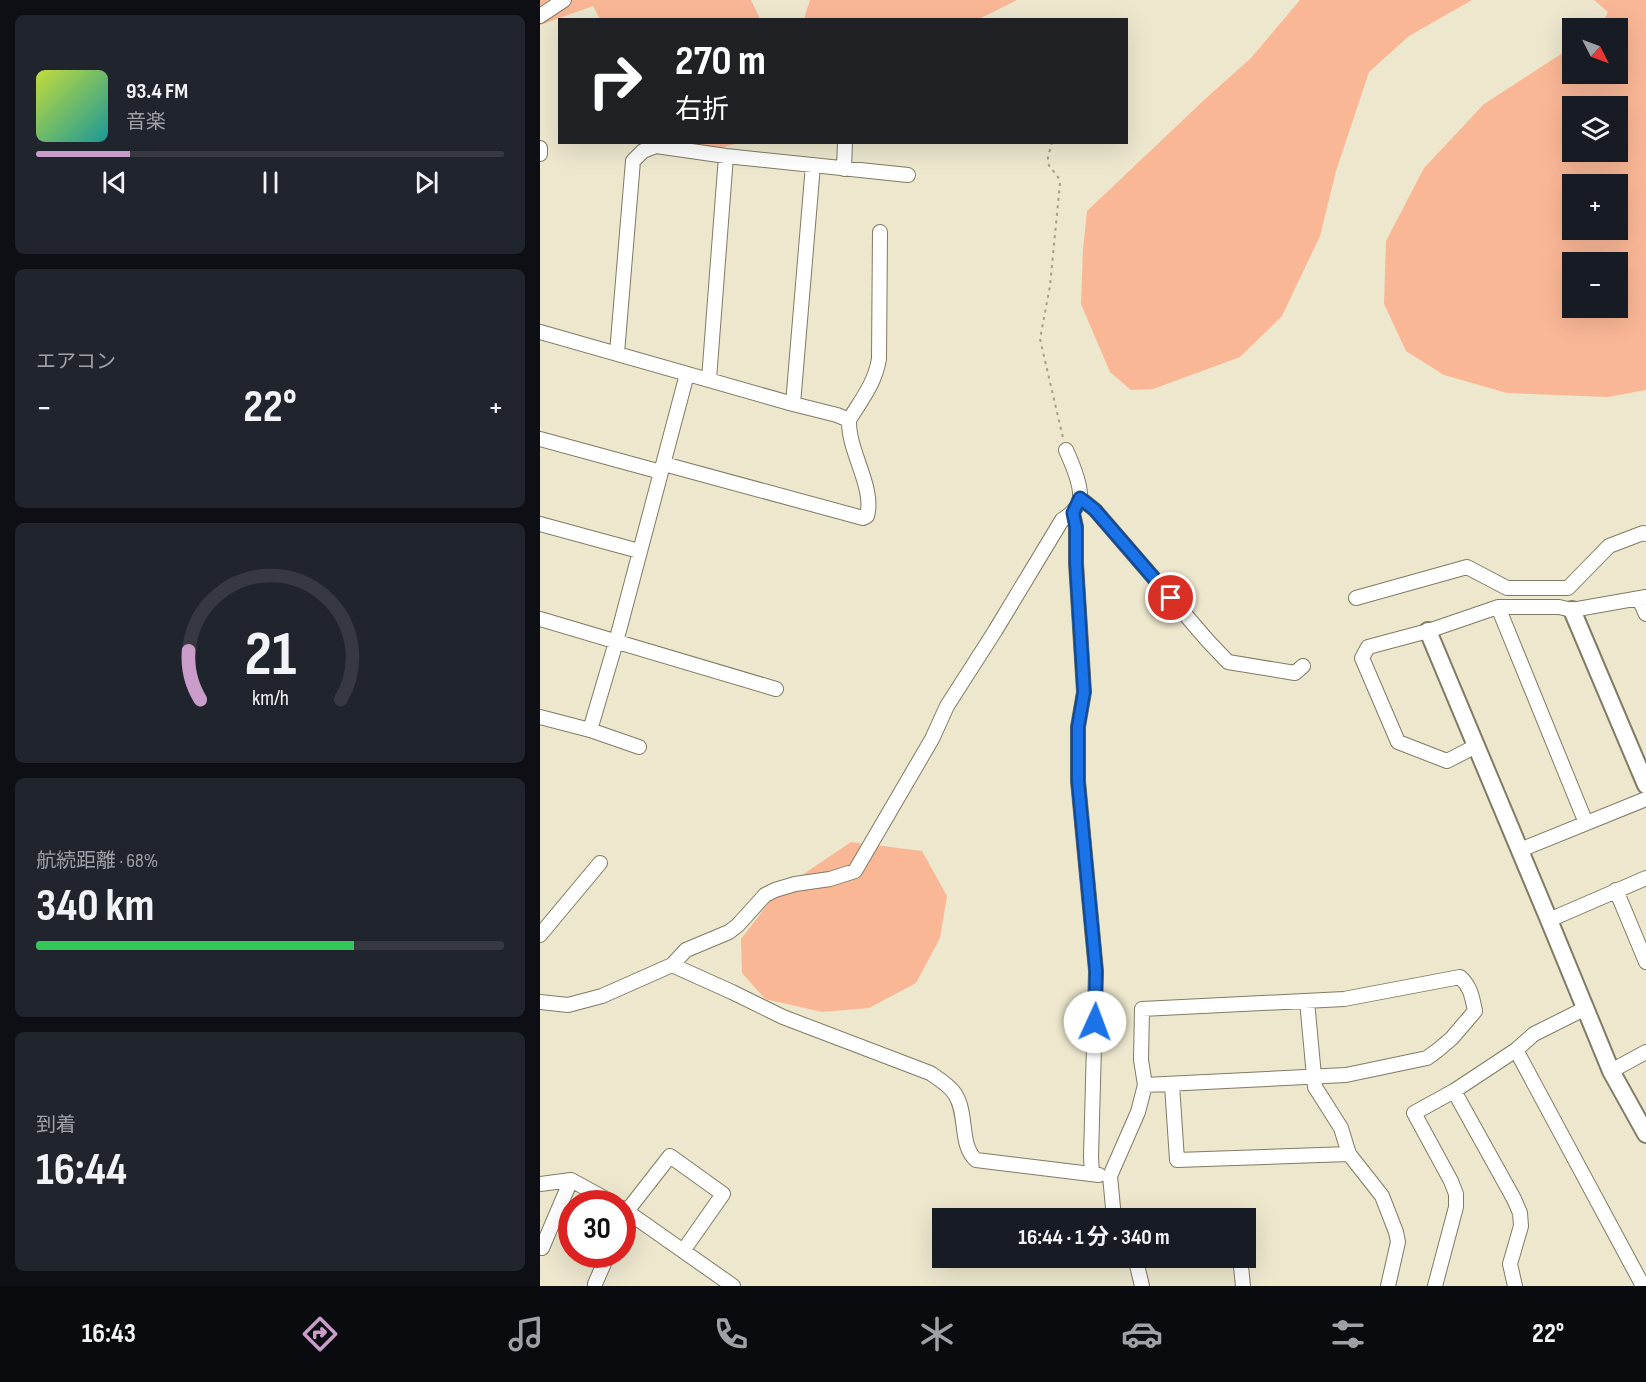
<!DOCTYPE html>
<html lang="ja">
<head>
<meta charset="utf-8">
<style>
  :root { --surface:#171b24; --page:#20242c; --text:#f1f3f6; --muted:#9ea1a6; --line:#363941; --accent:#ca9cca }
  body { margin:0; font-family:"Sofia Sans Condensed","Noto Sans JP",sans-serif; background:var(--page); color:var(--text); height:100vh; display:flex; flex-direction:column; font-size:22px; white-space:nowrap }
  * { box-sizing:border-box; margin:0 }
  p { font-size:20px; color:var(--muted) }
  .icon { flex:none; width:33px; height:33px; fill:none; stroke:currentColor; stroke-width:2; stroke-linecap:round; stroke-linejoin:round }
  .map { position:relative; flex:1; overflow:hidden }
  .side { display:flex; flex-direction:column; gap:15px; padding:15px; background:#0d0f14; width:540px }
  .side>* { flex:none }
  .banner { position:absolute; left:18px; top:18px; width:570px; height:126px; border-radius:0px; box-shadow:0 6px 24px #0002; background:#202124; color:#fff; overflow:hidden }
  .needle { width:39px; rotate:132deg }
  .tools { position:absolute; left:1022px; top:18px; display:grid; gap:12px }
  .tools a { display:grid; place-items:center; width:66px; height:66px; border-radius:0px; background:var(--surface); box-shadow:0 6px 24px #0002; font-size:30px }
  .speed { position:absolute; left:18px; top:1190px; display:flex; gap:12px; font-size:30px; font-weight:700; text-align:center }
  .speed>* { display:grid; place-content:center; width:78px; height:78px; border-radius:50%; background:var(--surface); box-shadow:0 6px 24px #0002; line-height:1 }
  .speed .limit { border:9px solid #d22; background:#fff; color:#111 }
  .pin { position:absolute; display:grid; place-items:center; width:51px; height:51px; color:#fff; margin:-26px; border:3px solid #fff; border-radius:50%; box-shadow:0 2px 6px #0007 }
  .me { position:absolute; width:66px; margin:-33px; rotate:2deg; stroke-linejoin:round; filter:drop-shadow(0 0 4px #0008) }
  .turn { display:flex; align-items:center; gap:21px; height:126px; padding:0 18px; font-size:27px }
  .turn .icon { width:78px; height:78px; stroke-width:2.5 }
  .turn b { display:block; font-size:42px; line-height:51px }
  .big { font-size:45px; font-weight:700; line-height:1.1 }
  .side .tile { flex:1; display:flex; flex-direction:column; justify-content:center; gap:9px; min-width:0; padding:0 21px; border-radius:9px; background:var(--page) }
  .side .dial { align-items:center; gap:0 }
  .dial svg { height:156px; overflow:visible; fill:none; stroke:var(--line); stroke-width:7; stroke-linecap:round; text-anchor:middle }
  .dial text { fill:var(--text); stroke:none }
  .song { display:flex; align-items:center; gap:18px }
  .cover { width:72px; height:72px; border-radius:9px; background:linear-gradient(135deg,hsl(70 70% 55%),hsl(180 70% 35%)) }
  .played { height:6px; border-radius:3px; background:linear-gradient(90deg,var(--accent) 20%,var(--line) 20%) }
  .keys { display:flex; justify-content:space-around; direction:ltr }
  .heat { display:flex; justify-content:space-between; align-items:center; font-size:33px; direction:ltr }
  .charge { height:9px; border-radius:4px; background:linear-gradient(90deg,#34c759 68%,var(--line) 0) }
  .trip { position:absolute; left:392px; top:1208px; width:324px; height:60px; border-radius:0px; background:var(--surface); box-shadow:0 6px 24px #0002; font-weight:700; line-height:60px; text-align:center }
  .menu { display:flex; height:96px; justify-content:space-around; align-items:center; background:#090b0e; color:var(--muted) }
  .menu .icon { width:42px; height:42px }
  .menu .on { color:var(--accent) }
  .menu b { font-size:27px; color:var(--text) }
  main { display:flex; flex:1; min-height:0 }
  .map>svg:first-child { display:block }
  .green { fill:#fab796; fill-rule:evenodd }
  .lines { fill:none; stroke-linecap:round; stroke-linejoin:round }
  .minor-casing { stroke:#7f7b64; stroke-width:16 }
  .tertiary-casing { stroke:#7f7b64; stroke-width:20 }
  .path { stroke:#a39f8b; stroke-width:2; stroke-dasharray:3 4.5; stroke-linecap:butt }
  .minor { stroke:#fff; stroke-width:14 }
  .tertiary { stroke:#fff; stroke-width:16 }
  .route-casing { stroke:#114b97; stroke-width:15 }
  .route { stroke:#1a73e8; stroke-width:10 }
</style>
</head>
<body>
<main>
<section class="side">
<div class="tile">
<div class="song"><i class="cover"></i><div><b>93.4 FM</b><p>音楽</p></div></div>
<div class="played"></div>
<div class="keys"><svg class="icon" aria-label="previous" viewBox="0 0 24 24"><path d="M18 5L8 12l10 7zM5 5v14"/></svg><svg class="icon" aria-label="pause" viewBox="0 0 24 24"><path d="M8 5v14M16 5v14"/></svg><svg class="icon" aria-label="next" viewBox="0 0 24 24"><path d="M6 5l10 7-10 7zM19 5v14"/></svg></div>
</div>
<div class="tile"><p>エアコン</p>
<div class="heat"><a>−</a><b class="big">22°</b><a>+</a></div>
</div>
<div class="tile dial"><svg viewBox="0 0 100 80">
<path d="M14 69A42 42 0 1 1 86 69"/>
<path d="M14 69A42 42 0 0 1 8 44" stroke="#ca9cca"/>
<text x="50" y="56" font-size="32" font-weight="700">21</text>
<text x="50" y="72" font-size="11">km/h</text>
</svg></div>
<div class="tile"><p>航続距離 · 68%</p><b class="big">340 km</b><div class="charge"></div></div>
<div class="tile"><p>到着</p><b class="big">16:44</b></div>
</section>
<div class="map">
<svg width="1106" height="1286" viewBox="0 0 1106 1286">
  <rect width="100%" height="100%" fill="#ece7cd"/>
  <path class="green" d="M0,0H211L220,19H60L53,6L0,25Z
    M270,0H477L439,19H264Z
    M760,0H932L869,36L829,72L796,171L780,236L742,316L700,357L613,389L591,390L570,372L541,304L543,249L547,211L663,101L711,58Z
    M1054,0H1106V390L1068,397L967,393L904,375L866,351L844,304L846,241L884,168L944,104L1032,47V74H1077V28H1058L1061,26L1068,12ZM1077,106V152H1032V106ZM1077,184V230H1032V184ZM1077,262V308H1032V262Z
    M132,143H199L153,155Z
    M311,842L382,851L407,896L400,938L376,983L329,1008L282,1012L225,999L202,973L201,939L237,892Z"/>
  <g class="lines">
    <defs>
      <path id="minor" d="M0,16L24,0
        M0,148V154
        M304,169L305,142
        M0,332L253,404L297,415L309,420C322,399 335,383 339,359L340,232
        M77,353L93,161L103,151L116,146L186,156L368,175
        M169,379L186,156
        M253,404L273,165
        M0,439L121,472
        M124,464L323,518L327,516C335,487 308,452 309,420
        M540,498L555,510L668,641L688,662L755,673L763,666
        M533,513L536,527V563L544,692L538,727V781L556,971L551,1157L552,1174
        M0,524L99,551
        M816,598L927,567L967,588H1028L1069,546L1103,533L1106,534
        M1099,599L1106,614
        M958,607L1046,823
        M0,619L236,689
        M0,717L50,730L99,747
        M50,730L76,642L147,374
        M936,746L907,761L858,742L822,658L828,647L888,631L958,607H1019L1032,610L1106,597
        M980,850L1106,799
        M1076,890L1106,962
        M1009,920L1106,878
        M0,935L60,863
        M132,965L192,992L243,1017L390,1073C399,1079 409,1085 415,1094C428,1114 419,1145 436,1160L559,1175
        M767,1001L775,1087L801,1128L809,1154L842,1196L856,1232L858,1242L848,1286
        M0,1002L28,1005L62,996L132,965L146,950L189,932L198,925L225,895L235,890L255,884L290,879L315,871L392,739L407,706L455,631L522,520C530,515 539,508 540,497C541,484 531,461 526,450
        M976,1050L1103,1286
        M1071,1071L1106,1052
        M632,1085L637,1160L809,1154
        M914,1091L974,1199L980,1213L981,1226L970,1264L975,1286
        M0,1184L31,1180L73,1203
        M82,1208L193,1286
        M574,1218L570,1176L598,1112L605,1085L601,1060L602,1009L804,999L920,977C931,987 932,997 935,1011L912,1038L898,1050L887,1058L806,1075L605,1085
        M82,1222L87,1211L130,1156L183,1194L143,1251
        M2,1248L31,1180
        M595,1257L602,1286
        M700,1257L703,1286
        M55,1284L68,1254
        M895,1286L916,1207V1194L911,1181L874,1113L914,1091L976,1050L994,1034L1046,1008"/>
      <path id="tertiary" d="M1032,610L1106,785
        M888,631L1009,920L1071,1071L1106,1134"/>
    </defs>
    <use href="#minor" class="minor-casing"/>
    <use href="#tertiary" class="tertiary-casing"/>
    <path class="path" d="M512,142C511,148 507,156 508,162C509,170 518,172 520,183L510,286L500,339L523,438"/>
    <use href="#minor" class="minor"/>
    <use href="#tertiary" class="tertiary"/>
  </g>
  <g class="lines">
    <defs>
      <path id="route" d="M555,1022L556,971L538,781V727L544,692L536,563V527L533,513L540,498L555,510L631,598"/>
    </defs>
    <use href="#route" class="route-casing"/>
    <use href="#route" class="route"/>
  </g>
</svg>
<div class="tools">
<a><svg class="needle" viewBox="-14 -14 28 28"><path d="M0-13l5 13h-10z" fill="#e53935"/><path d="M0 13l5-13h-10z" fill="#9ea1a6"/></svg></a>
<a><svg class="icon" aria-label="layers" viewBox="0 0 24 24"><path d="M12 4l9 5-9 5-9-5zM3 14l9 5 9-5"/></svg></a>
<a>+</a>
<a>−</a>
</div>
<div class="speed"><div class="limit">30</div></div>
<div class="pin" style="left:631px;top:598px;background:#d93025"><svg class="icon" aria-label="arrive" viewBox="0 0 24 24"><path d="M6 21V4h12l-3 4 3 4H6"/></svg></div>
<svg class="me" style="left:555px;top:1022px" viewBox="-20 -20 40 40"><circle r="19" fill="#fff"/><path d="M0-13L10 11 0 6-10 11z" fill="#1a73e8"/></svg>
<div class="trip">16:44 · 1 分 · 340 m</div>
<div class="banner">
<div class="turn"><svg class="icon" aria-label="right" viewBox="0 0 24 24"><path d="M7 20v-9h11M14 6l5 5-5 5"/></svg><div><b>270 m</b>右折</div></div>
</div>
</div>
</main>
<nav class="menu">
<b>16:43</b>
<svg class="icon on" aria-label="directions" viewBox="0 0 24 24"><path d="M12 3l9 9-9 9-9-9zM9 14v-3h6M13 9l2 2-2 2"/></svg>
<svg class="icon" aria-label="music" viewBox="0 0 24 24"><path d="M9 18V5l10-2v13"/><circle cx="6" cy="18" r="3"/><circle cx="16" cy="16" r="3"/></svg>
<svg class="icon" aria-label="phone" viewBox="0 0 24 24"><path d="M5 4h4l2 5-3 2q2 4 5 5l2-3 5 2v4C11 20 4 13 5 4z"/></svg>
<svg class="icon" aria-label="climate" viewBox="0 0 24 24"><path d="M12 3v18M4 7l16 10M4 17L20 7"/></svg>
<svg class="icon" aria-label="car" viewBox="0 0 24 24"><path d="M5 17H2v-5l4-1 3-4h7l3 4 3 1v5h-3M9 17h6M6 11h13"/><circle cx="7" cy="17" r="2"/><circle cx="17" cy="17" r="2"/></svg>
<svg class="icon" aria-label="filters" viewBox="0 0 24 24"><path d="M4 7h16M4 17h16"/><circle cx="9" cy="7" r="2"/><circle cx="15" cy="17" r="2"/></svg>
<b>22°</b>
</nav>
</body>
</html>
